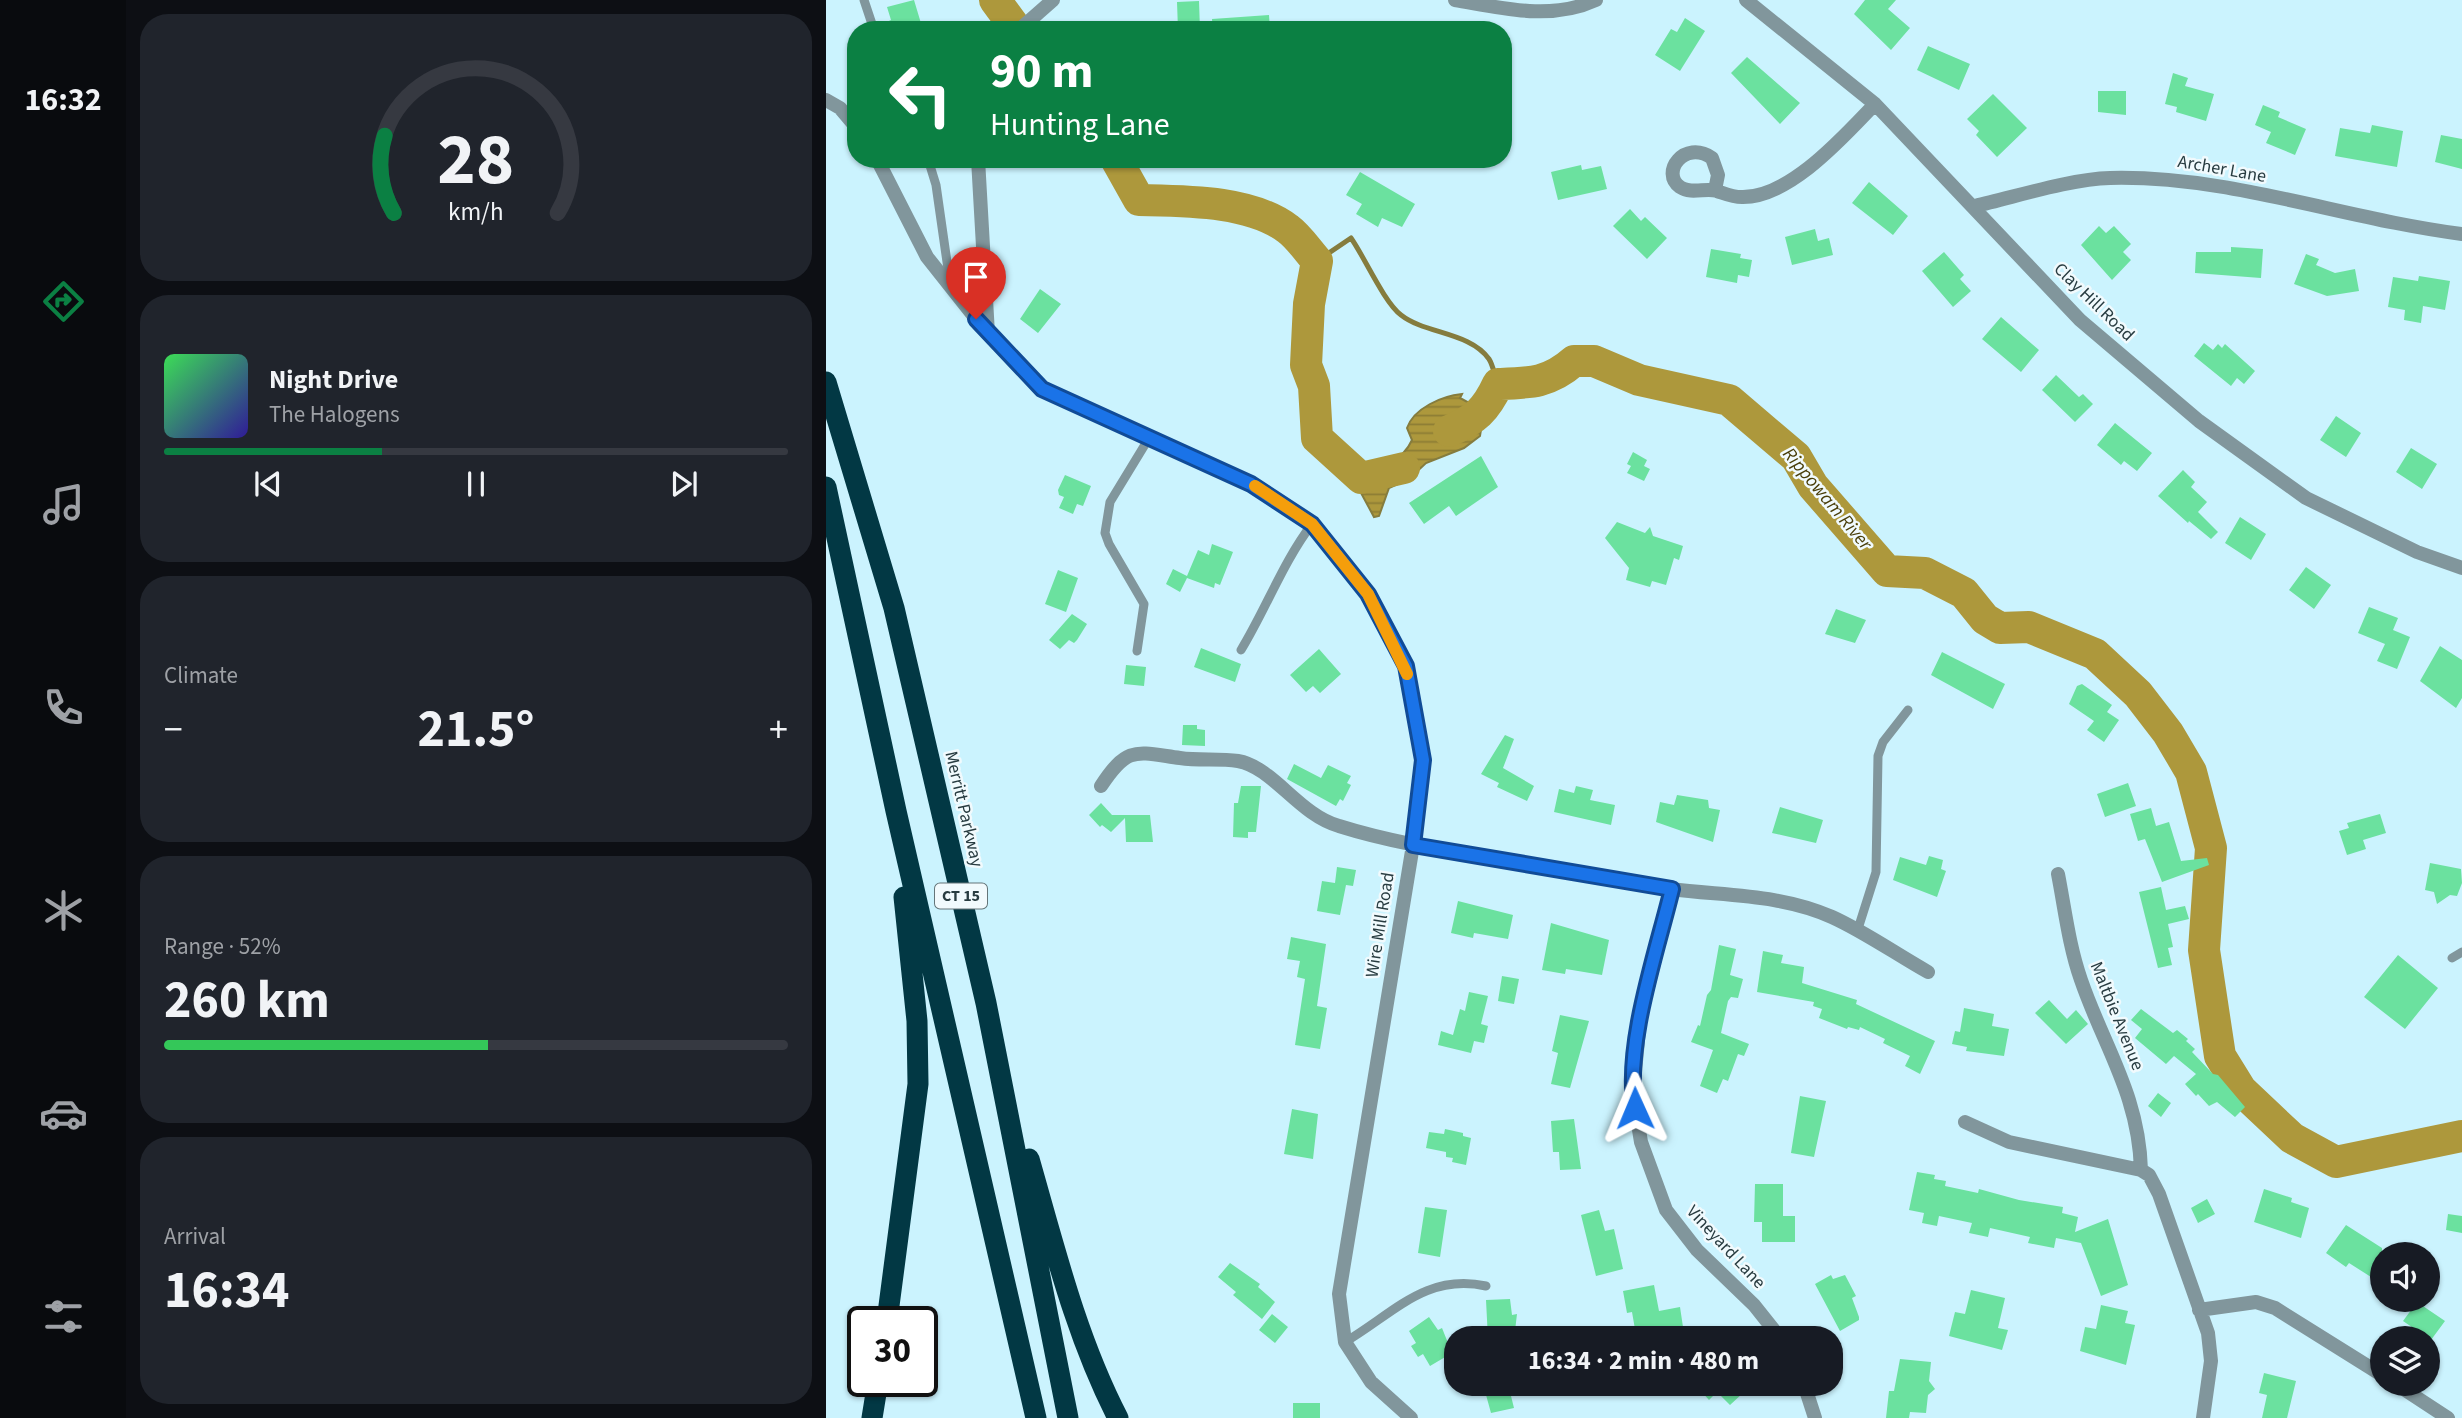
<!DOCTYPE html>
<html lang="en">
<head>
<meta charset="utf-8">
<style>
  :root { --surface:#171b24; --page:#20242c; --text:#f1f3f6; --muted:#9ea1a6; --line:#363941; --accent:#0b8043 }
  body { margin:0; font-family:"Source Sans 3",sans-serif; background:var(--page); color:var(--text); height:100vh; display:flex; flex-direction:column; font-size:26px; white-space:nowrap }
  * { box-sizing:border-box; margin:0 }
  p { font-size:23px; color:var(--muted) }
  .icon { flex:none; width:38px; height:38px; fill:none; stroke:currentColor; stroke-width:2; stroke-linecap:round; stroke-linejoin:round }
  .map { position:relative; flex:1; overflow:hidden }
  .side { display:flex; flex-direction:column; gap:14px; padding:14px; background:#0d0f14; width:700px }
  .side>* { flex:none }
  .guide { position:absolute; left:21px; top:21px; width:665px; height:147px; border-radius:28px; box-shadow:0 2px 5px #0004; background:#0b8043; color:#fff; overflow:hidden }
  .buttons { position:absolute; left:1544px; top:1242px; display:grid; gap:14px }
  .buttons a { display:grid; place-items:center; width:70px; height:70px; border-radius:50%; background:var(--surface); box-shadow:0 2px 5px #0004; font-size:35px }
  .speed { position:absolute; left:21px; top:1306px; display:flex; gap:14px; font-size:35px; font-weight:700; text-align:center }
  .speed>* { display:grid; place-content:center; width:91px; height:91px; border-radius:50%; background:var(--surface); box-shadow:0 2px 5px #0004; line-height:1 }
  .speed .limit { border:4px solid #111; border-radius:10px; background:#fff; color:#111 }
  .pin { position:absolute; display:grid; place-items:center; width:60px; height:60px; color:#fff; margin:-72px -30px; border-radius:50% 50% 50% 0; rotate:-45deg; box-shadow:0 0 7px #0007 }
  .pin .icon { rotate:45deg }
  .me { position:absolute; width:77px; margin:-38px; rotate:359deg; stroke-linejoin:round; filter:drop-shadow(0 0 5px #0008) }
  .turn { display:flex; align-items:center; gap:24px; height:147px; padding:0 28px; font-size:32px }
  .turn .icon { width:91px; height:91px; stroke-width:2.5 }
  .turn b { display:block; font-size:49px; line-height:60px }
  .big { font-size:52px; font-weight:700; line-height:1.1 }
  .side .tile { flex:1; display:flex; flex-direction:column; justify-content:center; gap:10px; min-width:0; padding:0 24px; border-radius:28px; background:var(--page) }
  .side .dial { align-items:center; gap:0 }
  .dial svg { height:182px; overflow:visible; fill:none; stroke:var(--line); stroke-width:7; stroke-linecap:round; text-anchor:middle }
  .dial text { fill:var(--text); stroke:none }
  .song { display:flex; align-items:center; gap:21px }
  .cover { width:84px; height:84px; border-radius:10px; background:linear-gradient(135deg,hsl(130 70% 55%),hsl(250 70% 35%)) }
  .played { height:7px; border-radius:4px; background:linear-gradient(90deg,var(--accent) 35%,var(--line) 35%) }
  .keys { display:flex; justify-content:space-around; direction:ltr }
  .heat { display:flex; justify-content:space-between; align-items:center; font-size:38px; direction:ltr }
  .charge { height:10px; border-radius:5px; background:linear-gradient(90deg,#34c759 52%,var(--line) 0) }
  .trip { position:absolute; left:618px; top:1326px; width:399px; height:70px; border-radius:28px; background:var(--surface); box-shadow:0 2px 5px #0004; font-weight:700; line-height:70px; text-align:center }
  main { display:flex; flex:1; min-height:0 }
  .tab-bar { display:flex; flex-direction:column; width:126px; justify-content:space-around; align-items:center; background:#090b0e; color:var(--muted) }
  .tab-bar .icon { width:49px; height:49px }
  .tab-bar .active { color:var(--accent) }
  .tab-bar b { font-size:32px; color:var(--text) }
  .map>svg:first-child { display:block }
  .water { fill:url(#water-rules); stroke:#857c3e; stroke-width:2 }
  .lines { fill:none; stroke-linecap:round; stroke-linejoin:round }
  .stream { stroke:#857c3e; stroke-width:5 }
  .river { stroke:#ad983c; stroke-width:32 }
  .building { fill:#6be19f }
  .lane { stroke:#81969c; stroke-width:9 }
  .street { stroke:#81969c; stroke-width:14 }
  .highway { stroke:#023844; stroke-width:21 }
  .route-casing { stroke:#114b97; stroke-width:18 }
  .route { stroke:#1a73e8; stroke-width:12 }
  .slow { stroke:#f59e0b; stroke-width:12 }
  .labels { text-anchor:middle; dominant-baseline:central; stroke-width:5; stroke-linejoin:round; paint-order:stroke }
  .shield { fill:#f1fafd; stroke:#647579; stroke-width:2 }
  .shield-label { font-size:16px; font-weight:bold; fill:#283c41 }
  .street-label { font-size:18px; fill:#283c41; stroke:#f1fafd }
  .water-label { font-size:19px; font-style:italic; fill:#493e09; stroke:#f1fafd }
</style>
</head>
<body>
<main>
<nav class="tab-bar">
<b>16:32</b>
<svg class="icon active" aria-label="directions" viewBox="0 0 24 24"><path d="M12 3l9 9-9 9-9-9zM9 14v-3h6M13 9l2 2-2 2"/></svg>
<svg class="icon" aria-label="music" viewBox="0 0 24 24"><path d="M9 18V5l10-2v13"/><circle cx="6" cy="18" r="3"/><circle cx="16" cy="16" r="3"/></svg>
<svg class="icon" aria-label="phone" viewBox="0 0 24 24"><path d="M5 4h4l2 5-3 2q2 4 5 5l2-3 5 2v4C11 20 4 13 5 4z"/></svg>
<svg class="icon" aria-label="climate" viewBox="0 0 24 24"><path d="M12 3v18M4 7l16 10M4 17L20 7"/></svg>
<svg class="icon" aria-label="car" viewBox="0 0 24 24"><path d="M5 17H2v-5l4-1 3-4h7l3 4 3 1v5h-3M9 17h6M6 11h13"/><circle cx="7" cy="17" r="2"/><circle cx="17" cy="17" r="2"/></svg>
<svg class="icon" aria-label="filters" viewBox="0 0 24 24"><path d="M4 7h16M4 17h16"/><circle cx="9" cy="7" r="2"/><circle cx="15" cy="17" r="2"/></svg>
</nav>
<section class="side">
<div class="tile dial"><svg viewBox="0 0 100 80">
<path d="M14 69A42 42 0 1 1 86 69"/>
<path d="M14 69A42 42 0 0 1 10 35" stroke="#0b8043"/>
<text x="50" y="56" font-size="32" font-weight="700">28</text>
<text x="50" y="72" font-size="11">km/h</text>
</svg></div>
<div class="tile">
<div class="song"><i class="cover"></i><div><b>Night Drive</b><p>The Halogens</p></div></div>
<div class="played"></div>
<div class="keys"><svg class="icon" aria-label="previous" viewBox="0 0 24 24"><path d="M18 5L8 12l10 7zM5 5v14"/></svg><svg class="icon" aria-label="pause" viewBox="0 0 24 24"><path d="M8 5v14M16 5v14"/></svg><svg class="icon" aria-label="next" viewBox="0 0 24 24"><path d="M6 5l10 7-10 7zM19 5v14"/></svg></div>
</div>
<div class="tile"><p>Climate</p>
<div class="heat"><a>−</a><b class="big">21.5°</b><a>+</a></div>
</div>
<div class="tile"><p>Range · 52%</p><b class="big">260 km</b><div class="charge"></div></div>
<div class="tile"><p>Arrival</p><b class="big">16:34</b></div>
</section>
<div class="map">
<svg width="1636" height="1418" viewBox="0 0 1636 1418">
  <defs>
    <pattern id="water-rules" width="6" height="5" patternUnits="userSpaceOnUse" patternTransform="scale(1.75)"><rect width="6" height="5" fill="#ad983c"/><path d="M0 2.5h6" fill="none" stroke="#8d7d34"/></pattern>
  </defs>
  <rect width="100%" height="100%" fill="#cbf3fe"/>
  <path class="water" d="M636,394L634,398L658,411L654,436L638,448L600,463L583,479L563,488L553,516L548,517L534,491L537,465C559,464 576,462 586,440L581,428C588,408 616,396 636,394Z"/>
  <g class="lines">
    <path class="stream" d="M491,261L525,238C539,258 558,302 575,315C599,334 644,332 663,359C667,365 669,377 672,384"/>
    <path class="river" d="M169,0L191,30
      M290,159L313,200C358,201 424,200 462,229C473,237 482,251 491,261L483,304L480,365L488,386L491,438L535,478L578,468
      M623,431C649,420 660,410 672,384C704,383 723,383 748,361H768L813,380L903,400L970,457L987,486L1061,571L1099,573L1138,593L1159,619L1174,628L1203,627L1269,654L1312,694L1342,733L1365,772L1385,848L1378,950L1394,1056L1415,1090L1466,1138L1510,1162L1636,1136"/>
  </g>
  <path class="building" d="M88,0L97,30H55L54,25L65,20L61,7Z
    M1039,0H1070L1062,9L1084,28L1065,50L1028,14Z
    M373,1L374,30H352L351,2Z
    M443,15L444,30H387L386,19Z
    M859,18L879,31L854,71L829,55L845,29L851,32Z
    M1102,46L1144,64L1133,90L1091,70Z
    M921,57L974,103L954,124L905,73Z
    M1347,73L1362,78L1359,86L1388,94L1380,121L1350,112L1351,107L1339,104Z
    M1272,91H1300V115L1272,112Z
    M1167,94L1201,128L1171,157L1150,135L1153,131L1141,119Z
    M1437,105L1454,112L1452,117L1480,129L1469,155L1440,143L1445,132L1429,125Z
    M1546,125L1577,131L1571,167L1509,156L1514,128L1544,133Z
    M1615,135L1636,139V169L1609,162Z
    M755,165L756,170L775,166L781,189L732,200L725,172Z
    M534,172L589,204L576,227L556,218L552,227L530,214L536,204L520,195Z
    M1043,182L1082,216L1067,235L1026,203Z
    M804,209L815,221L819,217L841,238L821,259L787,226Z
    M1273,226L1280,233L1288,226L1305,244L1297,252L1305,260L1286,280L1255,245Z
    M989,229L992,241L1003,238L1007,255L966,265L959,237Z
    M1405,247L1437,249L1435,278L1369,273L1370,252H1405Z
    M885,249L915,254L914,258L926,260L923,277L912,275L911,283L880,277Z
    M1118,252L1138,275L1134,279L1145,291L1127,307L1096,271Z
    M1480,254L1493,259L1490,265L1509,273L1529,269L1533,291L1501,296L1468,284Z
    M1593,276L1624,281L1619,310L1597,306L1595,323L1578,320L1579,310L1562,307L1567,277L1592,281Z
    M214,289L235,304L212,333L194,319Z
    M1175,317L1213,350L1195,372L1156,339Z
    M1378,343L1387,350L1392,344L1396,348L1399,344L1429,371L1418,384L1411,378L1405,386L1368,356Z
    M1230,375L1253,397L1257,394L1267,404L1249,422L1216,390Z
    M1510,416L1535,433L1520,457L1494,440Z
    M1289,423L1326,453L1311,471L1298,461L1295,465L1271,445Z
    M1585,448L1611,464L1596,489L1570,472Z
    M807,452L821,460L818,466L824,469L818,481L801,473L805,466L801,464Z
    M655,456L672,487L630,516L623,506L598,524L583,503Z
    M1357,470L1369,482L1365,487L1381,502L1372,512L1392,532L1385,539L1363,521L1362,523L1332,496Z
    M239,475L265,486L257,506L251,504L247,514L233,508L238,497L233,495L232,490Z
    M1414,517L1440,534L1425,560L1399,543Z
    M791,522L819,533L824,527L827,536L857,546L853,560L848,558L840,585L826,581L824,587L800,580L803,568L779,538Z
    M386,544L407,552L394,585L389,583L388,588L361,578L354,592L340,584L347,569L361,576L372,550L383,555Z
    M1480,567L1505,585L1488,609L1463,590Z
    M232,570L252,578L240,612L219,604Z
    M1543,607L1572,618L1567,630L1584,637L1571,669L1551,661L1559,644L1532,633Z
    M1010,609L1040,620L1029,643L999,634Z
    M246,614L261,624L251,640L248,643L243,640L234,649L223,640Z
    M1614,646L1636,660V698L1630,708L1594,681Z
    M375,648L415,664L409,682L368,667Z
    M493,649L515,674L494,693L487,686L480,692L464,675Z
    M1116,652L1179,684L1167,709L1105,675Z
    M300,665L320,667L318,686L298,684Z
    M1256,684L1286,705L1281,712L1293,720L1278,742L1261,730L1268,721L1243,704L1251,686Z
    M357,725H371V729L379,730V746L356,745Z
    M679,735L688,739L677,768L708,786L701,801L671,787L673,783L655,774Z
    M468,764L495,778L502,765L525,776L521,783L525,785L517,801L514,799L510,806L461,779Z
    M1302,783L1310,806L1279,817L1271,794Z
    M415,786H435L430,832H422V838L407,837L408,803H412Z
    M750,786L767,790L764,800L789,805L785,825L728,812L733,789L748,793Z
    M851,795L882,800L883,808L894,810L887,842L830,822L834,802L848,805Z
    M275,803L286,815H324L327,842H300L299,818L285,832L276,825L274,827L263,815Z
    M954,807L997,820L990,843L946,833Z
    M1325,808L1330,826L1343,822L1355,861L1381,858L1383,865L1336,882L1319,839L1312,841L1304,814Z
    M1554,814L1560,833L1537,840L1540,849L1521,855L1513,831L1523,828L1521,823Z
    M1103,856L1117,860L1115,869L1120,871L1111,897L1067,880L1074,857L1100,865Z
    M1604,863L1635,869L1636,883L1631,896L1624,895L1611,904L1608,892L1599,890Z
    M511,867L530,870L527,886L520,885L514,915L491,911L496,881L509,883Z
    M1335,887L1340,910L1359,906L1363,919L1342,924L1347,947L1342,948L1346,965L1332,968L1313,892Z
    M632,901L687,915L682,939L648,933L647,938L625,933Z
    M725,923L783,940L776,975L740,969L739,974L716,970Z
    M465,937L500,944L491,1006L501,1008L494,1049L469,1045L479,979L471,977L474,961L461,959Z
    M893,945L910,949L904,975L917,979L912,998L905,997L902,1001L895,1033L923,1044L918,1056L912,1054L902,1081L897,1079L891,1093L874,1086L887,1050L865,1042L872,1025L874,1026L881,995L885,990Z
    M937,951L957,955L955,963L978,967L976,983L1031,1000L1030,1004L1109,1041L1094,1074L1079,1066L1084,1056L1057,1043L1059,1039L1034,1027L1033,1030L1022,1027L1021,1029L993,1018L996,1009L987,1006L988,1002L931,992Z
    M1572,955L1612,988L1579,1029L1538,997Z
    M676,976L693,979L688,1004L672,1001Z
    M643,992L662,996L655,1024L662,1026L658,1043L648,1041L645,1053L612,1045L615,1031L627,1035L634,1009L639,1011Z
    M1223,1000L1241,1019L1250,1010L1262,1024L1240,1044L1209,1013Z
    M1138,1008L1168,1014L1166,1026L1183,1029L1178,1056L1140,1051L1141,1047L1126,1044L1129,1031L1134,1032Z
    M1315,1009L1347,1033L1351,1030L1362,1039L1360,1041L1369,1049L1366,1052L1387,1074L1392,1075L1419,1107L1409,1117L1391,1102L1383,1106L1372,1094L1370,1096L1359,1084L1370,1074L1348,1056L1340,1064L1309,1038L1316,1029L1305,1020Z
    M734,1015L763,1021L744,1088L725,1084L732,1053L726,1051Z
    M1332,1093L1345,1103L1335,1117L1322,1106Z
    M974,1096L1000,1101L988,1157L965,1153Z
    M466,1109L492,1114L487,1159L458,1154Z
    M748,1119L755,1169L734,1170L733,1152H727L725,1121Z
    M619,1129L637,1133V1136L645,1138L640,1165L626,1162L627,1158L620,1157V1152L600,1148L603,1132L618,1134Z
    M1091,1172L1109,1175L1108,1179L1120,1181L1119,1186L1152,1193L1153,1189L1193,1200L1237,1207L1236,1213L1252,1217L1249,1232L1282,1219L1302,1285L1275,1296L1255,1243L1230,1238L1228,1248L1202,1243L1204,1237L1164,1228L1162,1237L1143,1233L1146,1223L1113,1216L1111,1226L1096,1223L1098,1213L1083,1210Z
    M929,1184H957V1216H969V1242H936V1222H928Z
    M1438,1189L1466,1198L1465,1202L1483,1208L1475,1238L1428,1222Z
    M1381,1199L1389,1214L1372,1223L1365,1208Z
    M599,1207L621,1210L614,1257L592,1253Z
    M773,1210L779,1231L788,1229L797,1269L770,1276L755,1215Z
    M1622,1214L1636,1216V1233L1620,1230Z
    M1520,1225L1556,1248V1284L1523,1263L1520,1267L1500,1253Z
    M404,1263L434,1284L432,1287L449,1302L436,1319L407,1295L410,1292L392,1277Z
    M1005,1275L1007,1279L1019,1275L1030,1296L1026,1298L1033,1317V1320L1014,1331L989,1284Z
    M828,1285L833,1311L854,1307L857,1327L810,1335L806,1312L801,1313L797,1291Z
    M1145,1290L1179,1298L1172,1328L1182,1330L1176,1350L1123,1336L1129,1312L1139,1314Z
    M684,1299L686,1315L691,1314L688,1339H662L660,1300Z
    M1591,1302L1619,1321L1605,1340L1577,1321Z
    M1275,1305L1302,1311L1299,1323L1309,1325L1300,1365L1254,1351L1259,1327L1270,1329Z
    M446,1314L462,1327L449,1343L433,1330Z
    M603,1317L612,1330L616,1328L626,1353L604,1366L597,1354L592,1357L585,1346L590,1343L583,1331Z
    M1074,1359L1105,1362L1103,1381L1109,1389L1102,1395L1100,1413L1084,1412L1083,1418H1060L1063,1391H1068Z
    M1438,1373L1470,1381L1461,1418H1436L1441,1395L1433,1393Z
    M657,1384H682L688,1408L665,1413Z
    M881,1384H908L917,1393L904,1405L891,1392L883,1400L874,1390Z
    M467,1403H494V1418H467Z"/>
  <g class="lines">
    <path class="lane" d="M38,0L48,30
      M102,159L110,185L124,283
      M415,650C440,609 457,562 486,524
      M311,651L318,604L283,544L279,533L284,502L323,438
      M1031,932L1050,872L1052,756L1057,742L1082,710
      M1626,958L1636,952
      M519,1342C568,1313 600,1273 660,1286"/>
    <path class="street" d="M629,0C676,8 725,21 770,0
      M920,0L1049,104L1254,320L1373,421L1480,498L1591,552L1636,568
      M193,30L227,0
      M0,100L14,108L30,127
      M51,159L101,257L162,334L216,389L425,483L486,524L542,594L580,666L597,760L587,845L513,1294L519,1342L545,1382L585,1418
      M152,159L162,334
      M889,190L892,175L886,158C858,139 834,173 854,187C866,195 880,187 891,191C900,194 906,197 916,197C964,198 1019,135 1049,104
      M1149,206C1189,197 1244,179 1284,178C1403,175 1518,219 1636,234
      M275,786C302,745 310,752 354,758C373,761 393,758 412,761C447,767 473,815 513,826C570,844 630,852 689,862C741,871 793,882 845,889C899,896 955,894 1006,917C1039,932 1070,954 1102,972
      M1232,874C1239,910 1243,946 1255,980C1278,1047 1313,1095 1315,1170
      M846,889L814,1019L807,1093L815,1142L840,1210L871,1250L928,1305L955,1339
      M1139,1122L1183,1142L1315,1170L1323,1175L1333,1194L1382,1333L1385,1361L1377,1418
      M1373,1310L1430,1302L1449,1308L1556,1375
      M978,1384L989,1418
      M1570,1384L1622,1418"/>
    <path class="highway" d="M0,382L68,608L160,1003L242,1418
      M0,487L70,811L210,1418
      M203,1159C228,1246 250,1337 292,1418
      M61,1321L92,1084L91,1021L78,897
      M46,1418L52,1381"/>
  </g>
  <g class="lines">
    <defs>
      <path id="route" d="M150,319L216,389L425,484L486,524L542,594L580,666L597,760L587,845L846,889C831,951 798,1046 809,1108"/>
    </defs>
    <use href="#route" class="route-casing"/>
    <use href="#route" class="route"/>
    <path class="slow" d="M429,486L486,524L542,594L581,674"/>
  </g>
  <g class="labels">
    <rect class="shield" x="109" y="883.5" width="52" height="25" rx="5"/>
    <g class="shield-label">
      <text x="135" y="896">CT 15</text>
    </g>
    <g class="street-label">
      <text transform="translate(1396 169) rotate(10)">Archer Lane</text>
      <text transform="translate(1268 302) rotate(44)">Clay Hill Road</text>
      <text transform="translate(138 809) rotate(77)">Merritt Parkway</text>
      <text transform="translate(554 925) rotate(-81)">Wire Mill Road</text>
      <text transform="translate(1291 1016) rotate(68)">Maltbie Avenue</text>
      <text transform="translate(900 1247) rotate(47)">Vineyard Lane</text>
    </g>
    <g class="water-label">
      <text transform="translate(1001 499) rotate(50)">Rippowam River</text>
    </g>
  </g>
</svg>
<div class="buttons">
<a><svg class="icon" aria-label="sound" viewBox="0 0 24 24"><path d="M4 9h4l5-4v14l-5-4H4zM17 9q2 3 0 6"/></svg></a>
<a><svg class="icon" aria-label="layers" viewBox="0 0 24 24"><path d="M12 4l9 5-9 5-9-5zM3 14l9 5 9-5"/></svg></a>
</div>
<div class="speed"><div class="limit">30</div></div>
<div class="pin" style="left:150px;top:319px;background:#d93025"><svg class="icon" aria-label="arrive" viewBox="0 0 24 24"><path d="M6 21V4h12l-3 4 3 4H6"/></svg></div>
<svg class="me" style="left:809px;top:1108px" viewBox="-20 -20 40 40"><path d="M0-17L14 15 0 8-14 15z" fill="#1a73e8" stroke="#fff" stroke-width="4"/></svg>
<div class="trip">16:34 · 2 min · 480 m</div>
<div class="guide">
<div class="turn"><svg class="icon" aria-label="left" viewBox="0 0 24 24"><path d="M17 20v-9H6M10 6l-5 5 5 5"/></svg><div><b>90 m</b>Hunting Lane</div></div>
</div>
</div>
</main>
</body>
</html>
